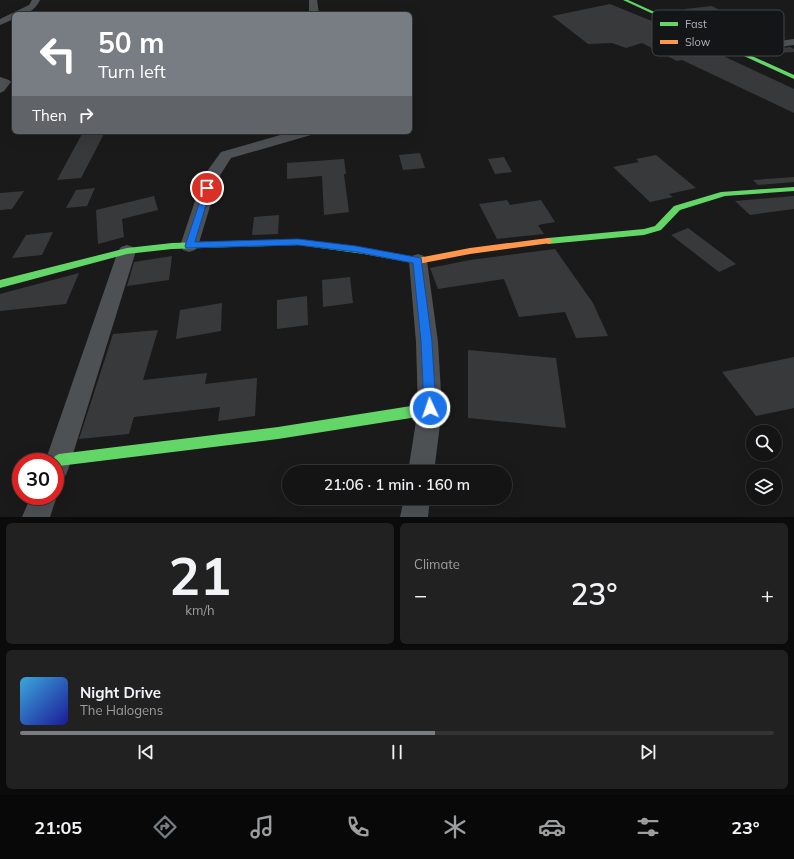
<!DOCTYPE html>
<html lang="en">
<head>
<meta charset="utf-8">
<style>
  :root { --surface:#141414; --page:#212122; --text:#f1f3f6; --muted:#9d9ea0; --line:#333334; --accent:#787d84 }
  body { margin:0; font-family:Mulish,sans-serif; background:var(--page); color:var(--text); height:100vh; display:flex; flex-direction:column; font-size:15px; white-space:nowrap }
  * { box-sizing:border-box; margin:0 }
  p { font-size:13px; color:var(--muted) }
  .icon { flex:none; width:22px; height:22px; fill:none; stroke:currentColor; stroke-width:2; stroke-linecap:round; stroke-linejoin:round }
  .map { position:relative; height:517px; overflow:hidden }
  .drawer { display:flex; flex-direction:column; gap:6px; padding:6px; background:#0b0b0b; flex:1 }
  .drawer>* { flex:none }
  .hud { position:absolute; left:12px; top:12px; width:400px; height:122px; border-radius:6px; box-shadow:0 4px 16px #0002,0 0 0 1px var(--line); background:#787d84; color:#fff; overflow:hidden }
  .buttons { position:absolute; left:746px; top:425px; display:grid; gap:8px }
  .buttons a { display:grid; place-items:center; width:36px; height:36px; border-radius:50%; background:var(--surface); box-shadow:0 4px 16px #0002,0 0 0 1px var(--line); font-size:20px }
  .speed { position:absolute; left:12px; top:453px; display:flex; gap:8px; font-size:20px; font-weight:700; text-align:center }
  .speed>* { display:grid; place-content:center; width:52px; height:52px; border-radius:50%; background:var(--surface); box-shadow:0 4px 16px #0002,0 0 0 1px var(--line); line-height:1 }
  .speed .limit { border:6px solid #d22; background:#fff; color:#111 }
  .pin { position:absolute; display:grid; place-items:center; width:34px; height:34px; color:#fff; margin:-17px; border:2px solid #fff; border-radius:50%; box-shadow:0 1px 4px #0007 }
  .me { position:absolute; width:44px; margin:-22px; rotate:357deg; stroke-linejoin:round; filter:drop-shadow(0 0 3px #0008) }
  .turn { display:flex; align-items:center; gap:14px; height:84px; padding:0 20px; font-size:18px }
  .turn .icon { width:52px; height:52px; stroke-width:2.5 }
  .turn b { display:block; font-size:28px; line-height:34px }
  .then { display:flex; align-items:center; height:38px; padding:0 20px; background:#0003; gap:8px; font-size:15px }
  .big { font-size:30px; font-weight:600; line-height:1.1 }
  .drawer .card { flex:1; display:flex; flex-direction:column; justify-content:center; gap:6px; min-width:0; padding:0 14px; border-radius:6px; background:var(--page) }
  .drawer .dial { align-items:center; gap:0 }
  .dial b { font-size:52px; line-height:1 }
  .song { display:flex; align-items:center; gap:12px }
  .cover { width:48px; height:48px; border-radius:6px; background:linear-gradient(135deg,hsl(200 70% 55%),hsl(240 70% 35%)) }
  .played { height:4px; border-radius:2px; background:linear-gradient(90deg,var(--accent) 55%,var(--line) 55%) }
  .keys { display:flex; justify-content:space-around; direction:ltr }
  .heat { display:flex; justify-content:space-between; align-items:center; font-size:22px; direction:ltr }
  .drawer .tiles { flex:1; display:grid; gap:6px; grid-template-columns:1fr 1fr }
  .card:last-child { grid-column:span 2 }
  .trip { position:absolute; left:282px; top:465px; width:230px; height:40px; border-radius:20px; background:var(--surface); box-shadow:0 4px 16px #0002,0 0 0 1px var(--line); font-weight:600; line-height:40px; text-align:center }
  .tabs { display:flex; height:64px; justify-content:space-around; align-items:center; background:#080808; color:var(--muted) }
  .tabs .icon { width:28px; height:28px }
  .tabs .selected { color:var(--accent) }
  .tabs b { font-size:18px; color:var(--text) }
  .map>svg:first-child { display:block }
  .building { fill:#37393b }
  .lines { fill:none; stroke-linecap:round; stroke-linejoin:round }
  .street { fill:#4e5154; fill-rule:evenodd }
  .fast { fill:#63d668; fill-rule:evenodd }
  .slow { fill:#ff974d; fill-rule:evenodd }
  .route { fill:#1a73e8; stroke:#114b97 }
  .key { fill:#141517; stroke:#414449; stroke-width:1 }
  .key-label { font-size:11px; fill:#abb3bd }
</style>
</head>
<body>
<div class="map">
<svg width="794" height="517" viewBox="0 0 794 517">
  <rect width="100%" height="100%" fill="#1a1a1b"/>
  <path class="building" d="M610,4L733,54L721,55L794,89V113L682,60L677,61L642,43L626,48L612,43L588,44L552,16Z
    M712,6L776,40L737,45L733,43L736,37L685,9Z
    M790,47L794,49V52L757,54L753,52Z
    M83,132H105L81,178L57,180Z
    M420,153L425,168L403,170L399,155Z
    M656,155L696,188L669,194L673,197L650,202L613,167L639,162L636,159Z
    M504,157L512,172L495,174L488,159Z
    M344,159L346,174H344L349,212L324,215L322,176L287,179V163Z
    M794,177V182L758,185L753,180Z
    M95,188L87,206L66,208L76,190Z
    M24,191L12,209L0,210V193Z
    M154,196L158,210L122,219L124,237L98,244L96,210Z
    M794,196V209L750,215L735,201Z
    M507,200L510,205L541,200L555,222L538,225L544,234L497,239L479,204Z
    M279,215L278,234L252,235L254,217Z
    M688,228L736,264L719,272L671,235Z
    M53,232L42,255L12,258L26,235Z
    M555,249L593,303L608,336L576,338L565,312L519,317L504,279L438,289L430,268L470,260Z
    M172,256L169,280L127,286L134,262Z
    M79,273L66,304L0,311V294Z
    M350,277L353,303L323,307L322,280Z
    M307,296L308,325L277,329V300Z
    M222,303L221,331L176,339L180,310Z
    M158,330L143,380L207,373L205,384L257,378L255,416L218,421L220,407L134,417L129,434L79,439L113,334Z
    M468,350L556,358L566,428L468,418Z
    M794,357V408L756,416L722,372Z"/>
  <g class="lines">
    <path class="street" d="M32,0H40C34,12 27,14 14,14V19L0,25V19L29,5Z
      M309,0H317L319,14H309Z
      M794,39V45L732,53L727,50L732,47Z
      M0,77L9,80L11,82L4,91L0,93Z
      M291,132H313L311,135L231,158L219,177L198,246L195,250L189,252L183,250L180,246L203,177L221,152Z
      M127,245L133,247L136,251L68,470L64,479L55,483V462H45L118,251L121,247Z
      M418,254L424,256L427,261L438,342L442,409L434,472H408L418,409L416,342L409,261L412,256Z
      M55,490L57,496L50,517H22L31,496H55Z
      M404,498H430L428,517H400Z"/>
    <path class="fast" d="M623,0H628L794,75V79Z
      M794,187V191L725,196L680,210L661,230L644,235L548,244L544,241L548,238L644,229L655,226L674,206L721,192Z
      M298,239L364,248L368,251L364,254L298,245L172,249L127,254L0,288V280L127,248L172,243Z
      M430,403L434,405L436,409L434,413L430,415L278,439L59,466L55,465V462L53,460L55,456L59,454L278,427Z"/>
    <path class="slow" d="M548,238L551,239L552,241L551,243L470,254L418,264L364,254L360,251L364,248L418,258L470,248Z"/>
  </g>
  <path class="route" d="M205,186L211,188L195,242L298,239L356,246L421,258L432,342L436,408L434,412L430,414L426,412L424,408L421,342L413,263L356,252L298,245L186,248L185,246Z"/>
  <rect x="652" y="10" width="132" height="46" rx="6" class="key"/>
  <rect x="660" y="22" width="18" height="4" fill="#63d668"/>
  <rect x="660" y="40" width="18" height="4" fill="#ff974d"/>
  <g class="key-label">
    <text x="685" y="28">Fast</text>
    <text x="685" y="46">Slow</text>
  </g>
</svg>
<div class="buttons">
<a><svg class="icon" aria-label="search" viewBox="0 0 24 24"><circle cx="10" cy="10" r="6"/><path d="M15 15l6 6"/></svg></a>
<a><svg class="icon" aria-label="layers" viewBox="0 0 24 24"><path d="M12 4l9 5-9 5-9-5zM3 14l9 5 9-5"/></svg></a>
</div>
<div class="speed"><div class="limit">30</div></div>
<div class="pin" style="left:207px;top:188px;background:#d93025"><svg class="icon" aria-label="arrive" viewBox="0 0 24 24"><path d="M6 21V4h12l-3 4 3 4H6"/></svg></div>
<svg class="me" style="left:430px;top:408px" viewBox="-20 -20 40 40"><circle r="17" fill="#1a73e8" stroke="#fff" stroke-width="3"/><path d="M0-11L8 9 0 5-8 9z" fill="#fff"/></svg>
<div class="trip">21:06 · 1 min · 160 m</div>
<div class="hud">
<div class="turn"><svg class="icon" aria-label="left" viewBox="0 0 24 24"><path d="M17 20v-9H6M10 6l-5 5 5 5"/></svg><div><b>50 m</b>Turn left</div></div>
<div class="then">Then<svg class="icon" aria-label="right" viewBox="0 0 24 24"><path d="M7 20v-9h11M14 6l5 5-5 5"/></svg></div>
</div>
</div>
<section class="drawer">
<div class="tiles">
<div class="card dial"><b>21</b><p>km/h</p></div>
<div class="card"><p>Climate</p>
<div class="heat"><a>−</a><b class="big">23°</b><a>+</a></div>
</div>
<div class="card">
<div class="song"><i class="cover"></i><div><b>Night Drive</b><p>The Halogens</p></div></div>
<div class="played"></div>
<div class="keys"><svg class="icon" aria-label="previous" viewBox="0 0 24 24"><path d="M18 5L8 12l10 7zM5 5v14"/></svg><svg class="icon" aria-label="pause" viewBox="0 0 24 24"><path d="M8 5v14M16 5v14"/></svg><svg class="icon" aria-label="next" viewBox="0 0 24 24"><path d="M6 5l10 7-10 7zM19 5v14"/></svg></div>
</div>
</div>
</section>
<nav class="tabs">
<b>21:05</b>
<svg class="icon selected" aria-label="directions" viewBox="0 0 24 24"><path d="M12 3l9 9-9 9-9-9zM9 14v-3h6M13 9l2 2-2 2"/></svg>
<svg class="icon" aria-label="music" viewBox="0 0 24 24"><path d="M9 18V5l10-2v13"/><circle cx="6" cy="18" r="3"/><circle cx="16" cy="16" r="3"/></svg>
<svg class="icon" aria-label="phone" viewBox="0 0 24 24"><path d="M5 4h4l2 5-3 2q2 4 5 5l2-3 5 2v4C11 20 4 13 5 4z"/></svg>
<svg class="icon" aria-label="climate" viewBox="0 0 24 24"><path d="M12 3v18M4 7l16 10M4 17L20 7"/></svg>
<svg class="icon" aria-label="car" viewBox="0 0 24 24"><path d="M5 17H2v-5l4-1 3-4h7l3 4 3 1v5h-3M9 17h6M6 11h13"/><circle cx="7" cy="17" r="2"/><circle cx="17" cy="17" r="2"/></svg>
<svg class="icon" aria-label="filters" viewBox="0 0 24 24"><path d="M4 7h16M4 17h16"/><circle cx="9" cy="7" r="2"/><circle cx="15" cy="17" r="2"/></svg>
<b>23°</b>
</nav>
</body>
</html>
